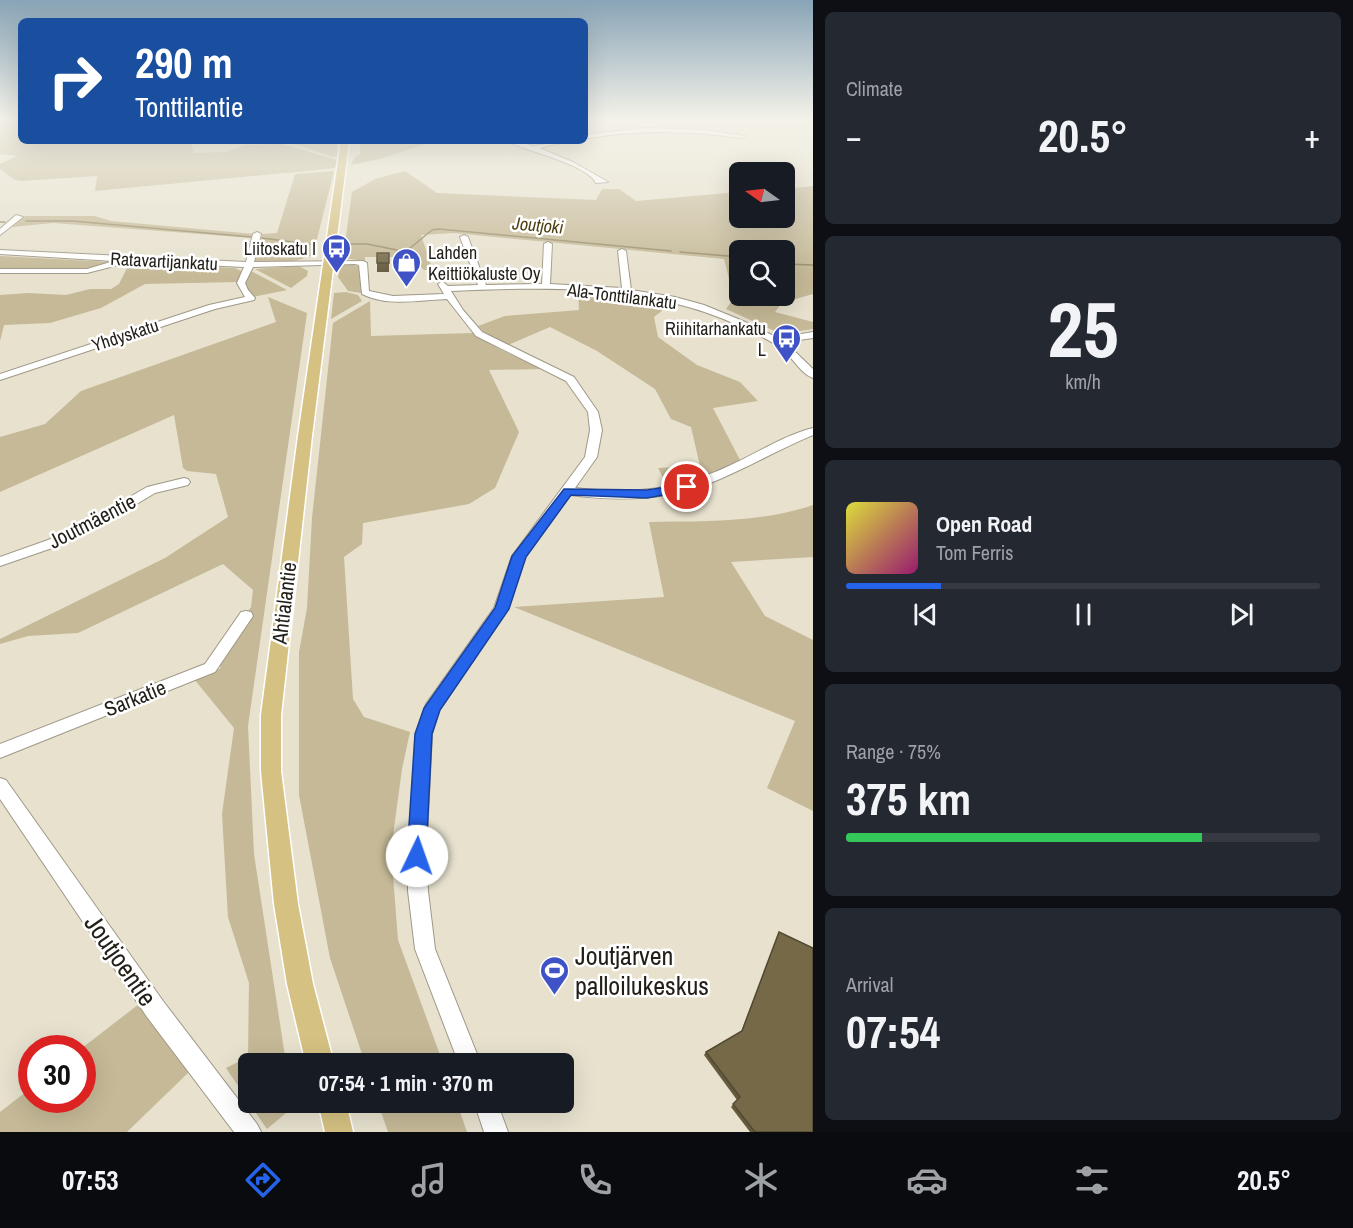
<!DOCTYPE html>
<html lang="en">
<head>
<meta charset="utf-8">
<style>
  :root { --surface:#171b24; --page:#242831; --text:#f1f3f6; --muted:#9ea1a6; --line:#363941; --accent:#2563eb }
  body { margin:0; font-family:"Archivo Narrow",sans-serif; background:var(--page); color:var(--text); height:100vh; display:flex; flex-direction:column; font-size:22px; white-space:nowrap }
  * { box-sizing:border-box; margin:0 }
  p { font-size:20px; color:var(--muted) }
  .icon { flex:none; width:33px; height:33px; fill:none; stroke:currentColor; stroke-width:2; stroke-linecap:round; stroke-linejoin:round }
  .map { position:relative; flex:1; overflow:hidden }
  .sheet { display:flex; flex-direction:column; gap:12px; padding:12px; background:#0d0f14; width:540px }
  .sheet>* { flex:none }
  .banner { position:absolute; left:18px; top:18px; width:570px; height:126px; border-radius:9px; box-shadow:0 6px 24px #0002; background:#1a4fa0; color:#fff; overflow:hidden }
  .needle { width:39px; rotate:284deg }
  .tools { position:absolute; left:729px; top:162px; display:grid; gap:12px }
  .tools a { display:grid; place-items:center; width:66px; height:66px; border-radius:9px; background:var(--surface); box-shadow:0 6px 24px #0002; font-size:30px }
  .speed { position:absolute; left:18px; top:1035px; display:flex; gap:12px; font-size:30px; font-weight:700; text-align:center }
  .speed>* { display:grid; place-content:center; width:78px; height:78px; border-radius:50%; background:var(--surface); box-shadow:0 6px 24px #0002; line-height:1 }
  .speed .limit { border:9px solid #d22; background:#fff; color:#111 }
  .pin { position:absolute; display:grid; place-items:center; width:51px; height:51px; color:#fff; margin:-26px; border:3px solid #fff; border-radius:50%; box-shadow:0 2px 6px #0007 }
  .me { position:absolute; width:66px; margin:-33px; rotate:3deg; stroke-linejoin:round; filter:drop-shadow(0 0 4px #0008) }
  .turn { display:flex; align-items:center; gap:21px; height:126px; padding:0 18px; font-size:27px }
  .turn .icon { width:78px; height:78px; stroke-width:2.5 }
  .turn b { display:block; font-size:42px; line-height:51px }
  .big { font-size:45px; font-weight:700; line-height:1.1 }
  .sheet .widget { flex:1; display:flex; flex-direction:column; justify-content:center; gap:9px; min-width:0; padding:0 21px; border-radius:9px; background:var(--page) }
  .sheet .dial { align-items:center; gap:0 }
  .dial b { font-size:78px; line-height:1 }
  .song { display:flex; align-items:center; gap:18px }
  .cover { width:72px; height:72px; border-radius:9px; background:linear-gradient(135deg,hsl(60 70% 55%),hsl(320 70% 35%)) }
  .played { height:6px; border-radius:3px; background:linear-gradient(90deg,var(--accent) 20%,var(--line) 20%) }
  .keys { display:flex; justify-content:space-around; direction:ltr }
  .heat { display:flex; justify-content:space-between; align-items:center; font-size:33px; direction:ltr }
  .charge { height:9px; border-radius:4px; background:linear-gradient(90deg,#34c759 75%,var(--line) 0) }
  .trip { position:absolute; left:238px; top:1053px; width:336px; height:60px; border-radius:9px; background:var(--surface); box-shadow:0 6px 24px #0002; font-weight:700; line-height:60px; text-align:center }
  .dock { display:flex; height:96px; justify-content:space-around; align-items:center; background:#090b0e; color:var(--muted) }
  .dock .icon { width:42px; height:42px }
  .dock .on { color:var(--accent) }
  .dock b { font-size:27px; color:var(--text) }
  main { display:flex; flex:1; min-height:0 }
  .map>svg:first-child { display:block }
  .green { fill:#c5b997; fill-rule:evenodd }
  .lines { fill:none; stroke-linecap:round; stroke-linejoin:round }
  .stream { stroke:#998d6b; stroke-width:1.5 }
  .minor-casing { stroke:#9e9887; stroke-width:2 }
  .major-casing { stroke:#fff; stroke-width:3 }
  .minor { fill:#fff; fill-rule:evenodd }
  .major { fill:#d5c182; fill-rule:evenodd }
  .wall { fill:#655a3e }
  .building { fill:#756948; stroke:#524a32; stroke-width:1.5 }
  .route { fill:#2563eb; stroke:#184099; stroke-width:1.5 }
  .labels { text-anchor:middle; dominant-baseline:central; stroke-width:5; stroke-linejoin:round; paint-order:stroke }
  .far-water-label { font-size:18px; font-style:italic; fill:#4c3e10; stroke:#fff }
  .far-poi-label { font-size:18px; fill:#211f18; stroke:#fff; text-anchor:end }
  .far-street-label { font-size:18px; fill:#211f18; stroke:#fff }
  .street-label { font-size:21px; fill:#211f18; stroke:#fff }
  .near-poi-label { font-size:26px; fill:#211f18; stroke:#fff; text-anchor:start }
  .near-street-label { font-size:26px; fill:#211f18; stroke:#fff }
</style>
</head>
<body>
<main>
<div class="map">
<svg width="813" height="1132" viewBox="0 0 813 1132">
  <rect width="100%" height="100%" fill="#e7e1ce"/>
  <path class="green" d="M0,119H21V141H190L194,153L226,152L246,145L282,144L337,160L335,168L318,170L95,191L97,176L22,181L15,180L0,169V164L17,156L0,154Z
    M287,141H337V156L333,157Z
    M360,141H435L380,159L351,165L354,158L360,154Z
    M334,171L313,255C301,261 265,268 254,260L262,234L277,233L295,174Z
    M405,171L437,193L596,200L602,189H619L636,201L739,192L740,218H784L785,189L813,186V294L782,303L775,312L813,322V329L781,334L726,309L734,298L724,259L454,233L421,235L433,270H424L411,257H365V261L343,258L352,192L375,179ZM740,250H784V296H740Z
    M25,216H95L111,221L254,234L253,238L53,223L12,227Z
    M0,256L110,262L85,270L3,269L0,268Z
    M130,262L165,265L166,268H173L172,265L235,268L243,272L237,282L145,284L101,308L50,323L4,325L0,341V295L28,293L66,295L90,289H111L119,284Z
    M349,264L361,267V293L348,291L338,277L341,265Z
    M299,266L308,271L307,276L291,288L255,269Z
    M251,271L287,290L253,297L246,290L244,282Z
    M578,291L673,302L654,317L658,337L697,365L740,382L758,401L713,408L740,460L683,485L668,487L658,468L700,466L691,427L671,419L655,389L597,351L550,327L508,345L485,333L478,326L505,316L579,310Z
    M346,292L358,295L362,301L331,319L334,293Z
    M268,297L307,313L248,726L254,854L286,1063L249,1064V1102L226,1068L248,1057L249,983L228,917L222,814L234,728L194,679L221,668L215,661L251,607L253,590L223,564L78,633L28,636L0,644V639L165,558L228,517L216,474L187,471L183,468L174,415L0,492V437L45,424L81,391L276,322Z
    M370,301L371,336L473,333L501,350L543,369L489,370L519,432L495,488L469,504L363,523L362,544L344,557L353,699L364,717L410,732L402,769L391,850L398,940L443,1063H365L330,958L299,795V652L307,608L312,518L333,323Z
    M813,505V557L731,562L765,616L813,640V811L767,788L795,721L514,607L664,597L649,522C705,521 760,523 813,505Z
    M139,1004L190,1071L127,1132H0V1112L31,1088L32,1100H82V1048Z
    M249,1103H291L292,1108L267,1129Z
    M378,1103H457L467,1132H388Z"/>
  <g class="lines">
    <path class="stream" d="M26,221H73L251,237
      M0,222H5
      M262,238L316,245
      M345,244H367L397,250
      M409,249L432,230L439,229L671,251
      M680,252L740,257
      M784,264L813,265"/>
    <defs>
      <path id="minor" d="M643,128L703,130L745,136L742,138C689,131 638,129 585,139V135Z
        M508,141H517L533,146L569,141L539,148L573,162L608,182L596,183C587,164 527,152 508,141Z
        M16,215L23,217L0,235V229Z
        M257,232L261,234L254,262L363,261L367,263L369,291L393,296L444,294L438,284L442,281L448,286L478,285L460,237L464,235L468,237L486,285L542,284L544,244L548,242L552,244L550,284L622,288L618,251L622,249L626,251L631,290L675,297L704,305L743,321L778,338L813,332V338L785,342L813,369V378C801,374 793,358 783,350C769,339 751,331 735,324C646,284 547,287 451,291L463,310L482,332L574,377L598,412L602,430L597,457L575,488C633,495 679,490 733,464C759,452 785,435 813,428V435C777,450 744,470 708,484C663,501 616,501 570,495L525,557L508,609L439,710L432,734L426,856L428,891L435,949L481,1064H459L415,949L408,891V856L416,734L426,704L494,608L512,556L585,457L590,430L588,412L566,381L476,336L447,299C419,300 388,307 362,294L359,265L355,264L253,267L245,283L248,290L255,298L254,300L215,309L0,380V374L209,305L245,297L237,283L244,267L123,261L122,264L87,273H0V269H87L114,261L0,254V250L246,262L253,234Z
        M184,478L188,479L190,482L188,485L155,493L98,527L58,546L0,566V557L48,540L88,521L147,487Z
        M246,611L251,612L253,616L215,672L0,758V744L205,664L241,612Z
        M0,778L6,780L163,1001L257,1124L261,1132H234L147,1017L0,799Z
        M474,1102H497L508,1132H484Z"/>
      <path id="major" d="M341,141H349L312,436L281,715V771L298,904L313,984L334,1064H306L287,984L274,904L261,771V715L298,436Z
        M318,1102H346L353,1132H325Z"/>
    </defs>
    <use href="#minor" class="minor-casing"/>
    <use href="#major" class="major-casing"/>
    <use href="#minor" class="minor"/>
    <use href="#major" class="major"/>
  </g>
  <path class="wall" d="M377,253H389V272H377Z
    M779,932L813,1132H750L731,1107L737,1100L704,1055L706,1052L741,1032Z"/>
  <path class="building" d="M377,253H389V263H377Z
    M779,932L813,948V1132H755L733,1104L740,1097L706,1052L742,1031Z"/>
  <linearGradient id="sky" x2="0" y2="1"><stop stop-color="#88a4b6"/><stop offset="0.43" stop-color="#f4f2e9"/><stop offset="1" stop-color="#f4f2e9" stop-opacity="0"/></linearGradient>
  <rect width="813" height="277" fill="url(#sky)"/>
  <path class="route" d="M687,484L693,487L691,490L647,498L571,495L526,557L509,609L440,710L432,734L426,856L423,863L417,865L410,863L407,856L415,734L424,708L495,608L512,556L564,489L647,490Z"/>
  <defs>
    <symbol id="bus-pin" viewBox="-11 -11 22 30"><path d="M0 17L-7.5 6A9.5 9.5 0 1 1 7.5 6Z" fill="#3f53c6" stroke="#fff"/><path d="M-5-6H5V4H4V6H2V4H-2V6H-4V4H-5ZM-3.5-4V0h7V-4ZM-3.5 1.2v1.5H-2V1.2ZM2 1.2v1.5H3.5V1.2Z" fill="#fff"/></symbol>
    <symbol id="shop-pin" viewBox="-11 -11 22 30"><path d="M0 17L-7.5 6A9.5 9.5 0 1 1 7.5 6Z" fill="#3f53c6" stroke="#fff"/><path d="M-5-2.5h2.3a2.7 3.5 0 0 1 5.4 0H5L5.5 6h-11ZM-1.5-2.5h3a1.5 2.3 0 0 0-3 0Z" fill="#fff"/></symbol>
    <symbol id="stadium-pin" viewBox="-11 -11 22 30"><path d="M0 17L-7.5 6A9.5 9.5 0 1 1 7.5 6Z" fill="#3f53c6" stroke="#fff"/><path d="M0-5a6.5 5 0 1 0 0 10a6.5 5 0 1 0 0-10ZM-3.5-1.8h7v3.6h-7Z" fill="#fff"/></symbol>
  </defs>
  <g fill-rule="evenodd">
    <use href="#bus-pin" x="320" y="232" width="33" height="45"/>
    <use href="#shop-pin" x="390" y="246" width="33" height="45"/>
    <use href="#bus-pin" x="770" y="322" width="33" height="45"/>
    <use href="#stadium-pin" x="538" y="954" width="33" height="45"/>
  </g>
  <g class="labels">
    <g class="far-water-label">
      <text transform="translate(538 225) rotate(5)">Joutjoki</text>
    </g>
    <g class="far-poi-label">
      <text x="316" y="248">Liitoskatu I</text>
      <text x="428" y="252" text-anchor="start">Lahden<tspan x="428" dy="21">Keittiökaluste Oy</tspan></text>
      <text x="766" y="328">Riihitarhankatu<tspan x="766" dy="21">L</tspan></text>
    </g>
    <g class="far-street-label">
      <text transform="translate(164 261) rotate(3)">Ratavartijankatu</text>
      <text transform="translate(622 296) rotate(7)">Ala-Tonttilankatu</text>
      <text transform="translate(125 335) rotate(-18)">Yhdyskatu</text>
    </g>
    <g class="street-label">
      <text transform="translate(92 521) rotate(-27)">Joutmäentie</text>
      <text transform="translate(284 603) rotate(-83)">Ahtialantie</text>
      <text transform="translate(135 698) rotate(-22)">Sarkatie</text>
    </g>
    <g class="near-poi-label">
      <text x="575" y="955">Joutjärven<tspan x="575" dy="30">palloilukeskus</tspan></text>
    </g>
    <g class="near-street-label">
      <text transform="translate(121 960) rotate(55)">Joutjoentie</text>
    </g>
  </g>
</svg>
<div class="tools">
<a><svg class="needle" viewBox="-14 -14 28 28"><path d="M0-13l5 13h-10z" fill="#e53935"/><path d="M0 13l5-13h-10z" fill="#9ea1a6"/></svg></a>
<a><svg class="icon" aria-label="search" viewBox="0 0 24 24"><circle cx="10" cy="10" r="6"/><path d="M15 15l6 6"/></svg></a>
</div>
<div class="speed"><div class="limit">30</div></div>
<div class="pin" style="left:687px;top:487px;background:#d93025"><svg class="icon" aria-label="arrive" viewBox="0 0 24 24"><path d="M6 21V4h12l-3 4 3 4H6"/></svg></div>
<svg class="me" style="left:417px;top:856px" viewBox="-20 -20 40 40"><circle r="19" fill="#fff"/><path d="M0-13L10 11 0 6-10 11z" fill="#2563eb"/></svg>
<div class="trip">07:54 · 1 min · 370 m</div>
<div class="banner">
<div class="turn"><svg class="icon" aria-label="right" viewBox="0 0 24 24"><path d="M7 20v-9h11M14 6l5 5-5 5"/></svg><div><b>290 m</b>Tonttilantie</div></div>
</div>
</div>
<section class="sheet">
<div class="widget"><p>Climate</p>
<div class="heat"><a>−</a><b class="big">20.5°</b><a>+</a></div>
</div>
<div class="widget dial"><b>25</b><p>km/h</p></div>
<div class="widget">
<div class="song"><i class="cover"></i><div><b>Open Road</b><p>Tom Ferris</p></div></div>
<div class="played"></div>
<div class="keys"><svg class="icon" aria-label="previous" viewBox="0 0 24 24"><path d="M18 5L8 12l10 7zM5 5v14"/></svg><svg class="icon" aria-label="pause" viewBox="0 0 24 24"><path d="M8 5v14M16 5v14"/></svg><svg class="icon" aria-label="next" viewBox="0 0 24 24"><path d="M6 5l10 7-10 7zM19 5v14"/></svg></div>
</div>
<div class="widget"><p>Range · 75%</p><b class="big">375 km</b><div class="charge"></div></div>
<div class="widget"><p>Arrival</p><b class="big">07:54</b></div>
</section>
</main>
<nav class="dock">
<b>07:53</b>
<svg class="icon on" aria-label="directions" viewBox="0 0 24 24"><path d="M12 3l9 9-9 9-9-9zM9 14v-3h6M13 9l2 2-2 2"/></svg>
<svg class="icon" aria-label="music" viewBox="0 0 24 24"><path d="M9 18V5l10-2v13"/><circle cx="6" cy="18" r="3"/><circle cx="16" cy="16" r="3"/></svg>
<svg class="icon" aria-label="phone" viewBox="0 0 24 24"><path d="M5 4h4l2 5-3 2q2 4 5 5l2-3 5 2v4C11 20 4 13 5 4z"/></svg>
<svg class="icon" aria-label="climate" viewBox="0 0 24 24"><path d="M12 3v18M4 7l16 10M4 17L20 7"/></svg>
<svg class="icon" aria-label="car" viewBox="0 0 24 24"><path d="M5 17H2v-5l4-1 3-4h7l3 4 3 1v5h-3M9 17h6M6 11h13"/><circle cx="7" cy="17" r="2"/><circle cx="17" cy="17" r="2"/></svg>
<svg class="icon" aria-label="filters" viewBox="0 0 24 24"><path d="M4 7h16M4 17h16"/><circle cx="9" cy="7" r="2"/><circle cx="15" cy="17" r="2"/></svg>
<b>20.5°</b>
</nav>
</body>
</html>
